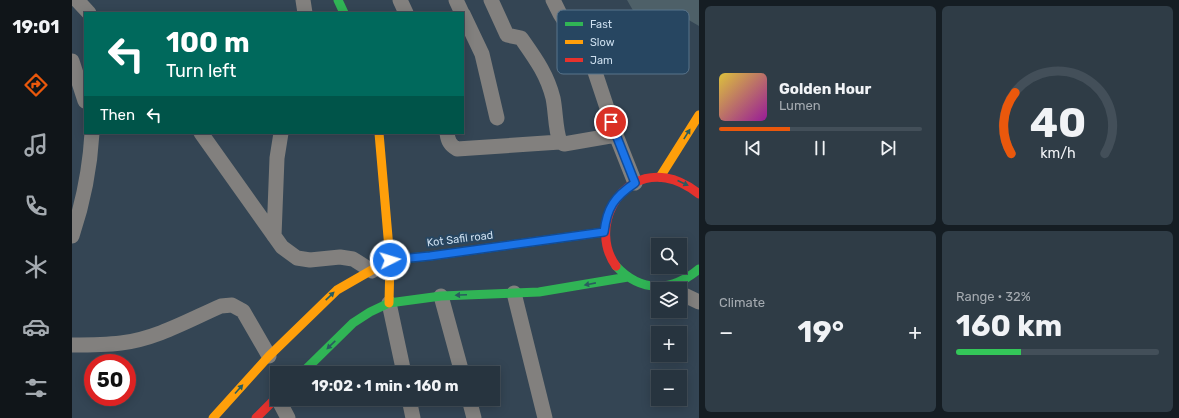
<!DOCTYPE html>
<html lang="en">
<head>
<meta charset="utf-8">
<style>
  :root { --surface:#27343f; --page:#2f3c46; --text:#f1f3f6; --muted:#a4aab0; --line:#434f59; --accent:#ea580c }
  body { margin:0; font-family:Rubik,sans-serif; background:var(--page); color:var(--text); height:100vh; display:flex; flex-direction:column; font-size:15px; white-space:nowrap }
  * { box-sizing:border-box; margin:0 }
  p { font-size:13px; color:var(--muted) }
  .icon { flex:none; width:22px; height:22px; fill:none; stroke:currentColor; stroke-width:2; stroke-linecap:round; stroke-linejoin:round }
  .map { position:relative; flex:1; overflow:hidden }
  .details { display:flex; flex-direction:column; gap:6px; padding:6px; background:#151d23; width:480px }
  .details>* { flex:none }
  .banner { position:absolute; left:12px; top:12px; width:380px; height:122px; border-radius:0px; box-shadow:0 2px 10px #0003,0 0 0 1px var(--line); background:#00695c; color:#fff; overflow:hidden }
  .fabs { position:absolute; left:579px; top:238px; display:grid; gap:8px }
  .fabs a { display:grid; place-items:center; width:36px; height:36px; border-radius:0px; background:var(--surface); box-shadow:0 2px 10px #0003,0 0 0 1px var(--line); font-size:20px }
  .speed { position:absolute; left:12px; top:354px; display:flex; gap:8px; font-size:20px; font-weight:700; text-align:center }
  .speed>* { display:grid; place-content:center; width:52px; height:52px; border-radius:50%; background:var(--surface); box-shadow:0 2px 10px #0003,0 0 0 1px var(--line); line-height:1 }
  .speed .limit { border:6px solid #d22; background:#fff; color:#111 }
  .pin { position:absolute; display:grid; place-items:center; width:34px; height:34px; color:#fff; margin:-17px; border:2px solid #fff; border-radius:50%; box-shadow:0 1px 4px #0007 }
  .me { position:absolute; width:44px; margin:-22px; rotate:85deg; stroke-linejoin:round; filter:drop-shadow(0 0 3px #0008) }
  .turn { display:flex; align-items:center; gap:14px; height:84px; padding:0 16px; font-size:18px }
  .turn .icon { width:52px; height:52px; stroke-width:2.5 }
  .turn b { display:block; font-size:28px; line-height:34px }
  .then { display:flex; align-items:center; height:38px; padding:0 16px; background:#0003; gap:8px; font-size:15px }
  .big { font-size:30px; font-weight:700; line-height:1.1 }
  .details .tile { flex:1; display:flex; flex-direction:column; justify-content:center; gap:6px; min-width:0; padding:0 14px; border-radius:6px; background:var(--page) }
  .details .dial { align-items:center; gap:0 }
  .dial svg { height:104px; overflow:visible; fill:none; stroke:var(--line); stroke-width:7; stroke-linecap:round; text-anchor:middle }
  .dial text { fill:var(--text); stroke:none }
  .song { display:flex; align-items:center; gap:12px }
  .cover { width:48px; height:48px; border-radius:6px; background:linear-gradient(135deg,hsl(50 70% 55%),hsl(300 70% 35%)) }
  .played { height:4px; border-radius:2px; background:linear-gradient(90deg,var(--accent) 35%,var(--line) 35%) }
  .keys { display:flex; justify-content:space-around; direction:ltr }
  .heat { display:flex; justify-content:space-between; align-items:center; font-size:22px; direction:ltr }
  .charge { height:6px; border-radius:3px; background:linear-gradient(90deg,#34c759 32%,var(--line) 0) }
  .details .tiles { flex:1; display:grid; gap:6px; grid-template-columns:repeat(2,1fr) }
  .trip { position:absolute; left:198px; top:366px; width:230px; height:40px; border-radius:0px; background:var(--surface); box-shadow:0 2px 10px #0003,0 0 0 1px var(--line); font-weight:700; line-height:40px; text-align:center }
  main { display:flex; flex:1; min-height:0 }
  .tab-bar { display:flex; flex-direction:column; width:72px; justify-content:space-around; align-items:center; background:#101519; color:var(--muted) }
  .tab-bar .icon { width:28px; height:28px }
  .tab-bar .selected { color:var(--accent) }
  .tab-bar b { font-size:18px; color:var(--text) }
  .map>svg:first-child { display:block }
  .building { fill:#4e6068 }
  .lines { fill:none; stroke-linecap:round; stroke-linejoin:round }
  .street { stroke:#82807e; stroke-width:15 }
  .fast { stroke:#30b455; stroke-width:9 }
  .slow { stroke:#ff9f0a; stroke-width:9 }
  .jam { stroke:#e5322d; stroke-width:9 }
  .oneway { fill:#295c5f }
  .route-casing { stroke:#114b97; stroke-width:10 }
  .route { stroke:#1a73e8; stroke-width:7 }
  .labels { text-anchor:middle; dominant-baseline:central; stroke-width:4; stroke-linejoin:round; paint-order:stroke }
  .street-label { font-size:11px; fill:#ccdeee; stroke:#274661 }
  .key { fill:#274661; stroke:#59748b; stroke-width:1 }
  .key-label { font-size:11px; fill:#ccdeee }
</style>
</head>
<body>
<main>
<nav class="tab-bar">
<b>19:01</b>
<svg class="icon selected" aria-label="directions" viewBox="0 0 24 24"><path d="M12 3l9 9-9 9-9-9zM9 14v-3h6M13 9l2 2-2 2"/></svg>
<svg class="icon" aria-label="music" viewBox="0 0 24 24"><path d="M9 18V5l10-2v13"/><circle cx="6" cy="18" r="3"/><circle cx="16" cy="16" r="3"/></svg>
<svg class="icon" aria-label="phone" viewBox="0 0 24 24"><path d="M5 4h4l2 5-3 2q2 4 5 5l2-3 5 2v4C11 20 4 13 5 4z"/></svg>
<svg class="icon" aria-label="climate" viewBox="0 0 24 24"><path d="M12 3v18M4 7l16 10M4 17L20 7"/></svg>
<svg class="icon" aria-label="car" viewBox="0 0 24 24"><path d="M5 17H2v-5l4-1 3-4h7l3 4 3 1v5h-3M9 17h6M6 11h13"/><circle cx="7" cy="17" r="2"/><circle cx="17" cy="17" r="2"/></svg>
<svg class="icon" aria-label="filters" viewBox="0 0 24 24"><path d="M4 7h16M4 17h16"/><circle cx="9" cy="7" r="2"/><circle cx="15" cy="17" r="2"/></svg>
</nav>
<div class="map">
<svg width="627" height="418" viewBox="0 0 627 418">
  <rect width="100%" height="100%" fill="#344554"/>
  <path class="building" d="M555,0H627V26L615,19L607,33L600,30L595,38L570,26Z"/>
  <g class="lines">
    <path class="street" d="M5,0L17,13
      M231,0L233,13
      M328,0L334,13
      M384,0L390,13
      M419,0L435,35L449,38C463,58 475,74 481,98C484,113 483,128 488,142L492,144L544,135
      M481,0L488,14L499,31L517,54L544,135L563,183
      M391,14L410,54L425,118
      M0,61L13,101
      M129,133L210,247L225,258L238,260L268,257L281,259L300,271
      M375,133C376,141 378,145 385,149L488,142
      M0,236C11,203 18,168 20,133
      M202,236L205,158L209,133
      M442,293L473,418
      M608,293L627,302
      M369,296L390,373
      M317,303L332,373
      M0,345C16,345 33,345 49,343C84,339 117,320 149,306L160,305L171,311L197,356
      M206,399L216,418
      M337,399L341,418
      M397,399L402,418"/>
    <path class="fast" d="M266,0L272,13
      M312,263L318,260L358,256L532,232
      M544,266C569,293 600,292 627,269
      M230,373L281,323L298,312L317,303L369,296L467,292L556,277"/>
    <path class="slow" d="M307,133L318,260L317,303
      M588,177L627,115
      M141,418L197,356L265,290L312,263"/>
    <path class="jam" d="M544,266C517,229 546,170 594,178C607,180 617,186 627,194
      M184,418L205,397"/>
  </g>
  <defs><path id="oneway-solid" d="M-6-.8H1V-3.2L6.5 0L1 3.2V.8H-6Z"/></defs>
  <g class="oneway">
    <use href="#oneway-solid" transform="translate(615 134) rotate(-58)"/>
    <use href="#oneway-solid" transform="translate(611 183) rotate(25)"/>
    <use href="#oneway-solid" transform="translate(518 284) rotate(169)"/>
    <use href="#oneway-solid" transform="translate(389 295) rotate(178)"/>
    <use href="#oneway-solid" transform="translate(258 296) rotate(-44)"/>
    <use href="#oneway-solid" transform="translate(259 345) rotate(136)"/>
    <use href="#oneway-solid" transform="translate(167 389) rotate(-48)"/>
  </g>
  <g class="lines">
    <defs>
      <path id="route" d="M318,260L358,256L532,232C535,208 542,197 563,183L539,122"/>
    </defs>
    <use href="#route" class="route-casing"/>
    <use href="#route" class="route"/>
  </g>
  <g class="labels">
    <g class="street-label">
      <text transform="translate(388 239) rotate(-7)">Kot Safil road</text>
    </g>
  </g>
  <rect x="485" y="10" width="132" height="64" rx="6" class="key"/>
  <rect x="493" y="22" width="18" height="4" fill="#30b455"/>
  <rect x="493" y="40" width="18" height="4" fill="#ff9f0a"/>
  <rect x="493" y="58" width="18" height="4" fill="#e5322d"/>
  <g class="key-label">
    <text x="518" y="28">Fast</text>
    <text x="518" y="46">Slow</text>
    <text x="518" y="64">Jam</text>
  </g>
</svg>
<div class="fabs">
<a><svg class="icon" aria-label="search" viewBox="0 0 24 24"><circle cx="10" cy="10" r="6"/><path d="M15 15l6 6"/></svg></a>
<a><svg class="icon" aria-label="layers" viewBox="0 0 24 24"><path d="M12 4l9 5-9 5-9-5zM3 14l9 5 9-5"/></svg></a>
<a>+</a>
<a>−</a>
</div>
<div class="speed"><div class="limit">50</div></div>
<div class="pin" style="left:539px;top:122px;background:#d93025"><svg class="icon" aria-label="arrive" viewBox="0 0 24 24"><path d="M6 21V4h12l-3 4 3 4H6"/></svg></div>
<svg class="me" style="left:318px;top:260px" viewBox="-20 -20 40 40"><circle r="17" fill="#1a73e8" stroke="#fff" stroke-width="3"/><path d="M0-11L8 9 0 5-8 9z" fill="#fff"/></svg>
<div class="trip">19:02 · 1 min · 160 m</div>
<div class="banner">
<div class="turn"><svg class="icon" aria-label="left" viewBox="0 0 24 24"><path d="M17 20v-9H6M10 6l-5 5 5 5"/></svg><div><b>100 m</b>Turn left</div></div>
<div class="then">Then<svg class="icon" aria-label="left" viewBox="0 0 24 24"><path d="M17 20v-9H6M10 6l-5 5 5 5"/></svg></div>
</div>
</div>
<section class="details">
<div class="tiles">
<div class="tile">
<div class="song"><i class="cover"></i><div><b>Golden Hour</b><p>Lumen</p></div></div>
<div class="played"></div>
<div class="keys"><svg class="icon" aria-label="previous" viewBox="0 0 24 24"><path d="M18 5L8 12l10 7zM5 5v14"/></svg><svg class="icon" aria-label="pause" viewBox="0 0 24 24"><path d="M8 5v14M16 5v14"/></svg><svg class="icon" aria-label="next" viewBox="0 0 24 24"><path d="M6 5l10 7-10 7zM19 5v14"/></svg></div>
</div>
<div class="tile dial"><svg viewBox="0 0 100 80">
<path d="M14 69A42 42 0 1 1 86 69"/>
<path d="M14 69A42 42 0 0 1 17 22" stroke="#ea580c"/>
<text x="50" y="56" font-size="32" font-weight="700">40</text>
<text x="50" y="72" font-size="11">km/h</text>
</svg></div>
<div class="tile"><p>Climate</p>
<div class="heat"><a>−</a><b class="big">19°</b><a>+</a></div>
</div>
<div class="tile"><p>Range · 32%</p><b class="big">160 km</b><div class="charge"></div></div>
</div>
</section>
</main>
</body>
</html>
